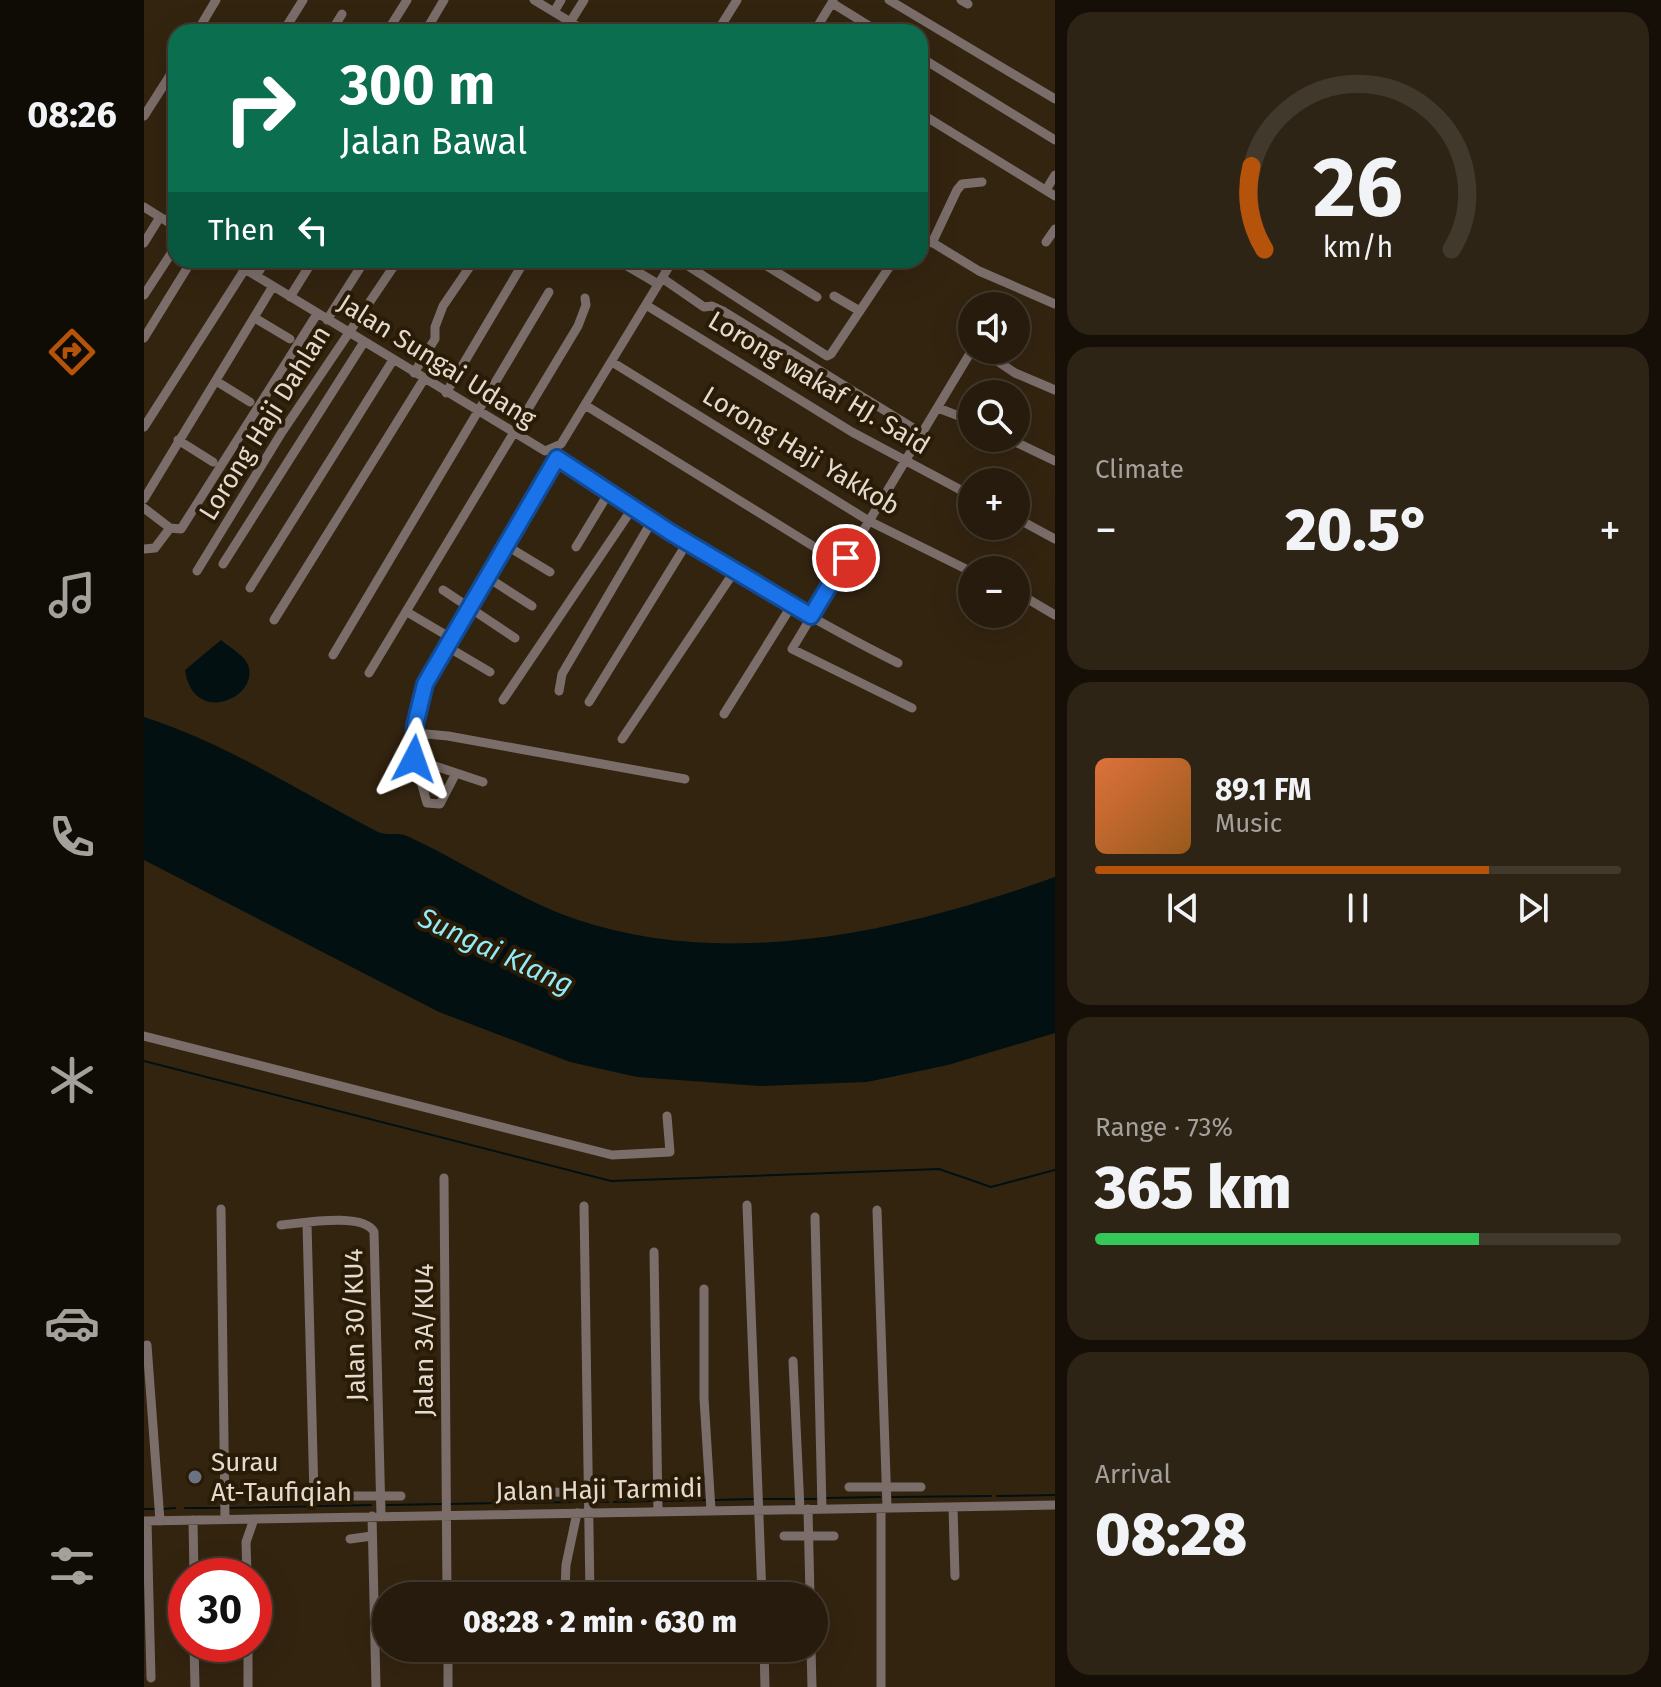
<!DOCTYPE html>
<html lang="en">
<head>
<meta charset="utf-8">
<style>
  :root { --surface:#261b0c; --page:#2e2415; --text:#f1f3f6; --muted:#a4a19d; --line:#42392d; --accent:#b45309 }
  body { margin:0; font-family:"Fira Sans",sans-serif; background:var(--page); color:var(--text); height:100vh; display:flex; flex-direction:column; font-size:30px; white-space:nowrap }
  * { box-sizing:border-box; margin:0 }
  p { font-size:26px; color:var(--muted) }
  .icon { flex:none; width:44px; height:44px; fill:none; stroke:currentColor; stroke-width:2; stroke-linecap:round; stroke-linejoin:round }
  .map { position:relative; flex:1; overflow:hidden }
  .drawer { display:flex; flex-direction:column; gap:12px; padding:12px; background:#150f07; width:606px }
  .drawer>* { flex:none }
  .hud { position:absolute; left:24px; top:24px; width:760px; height:244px; border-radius:24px; box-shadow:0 8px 32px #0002,0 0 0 2px var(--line); background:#0b6e4f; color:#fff; overflow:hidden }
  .buttons { position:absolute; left:814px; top:292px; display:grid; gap:16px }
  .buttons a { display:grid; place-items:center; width:72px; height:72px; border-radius:50%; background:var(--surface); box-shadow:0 8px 32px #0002,0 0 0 2px var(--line); font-size:40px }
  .speed { position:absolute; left:24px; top:1558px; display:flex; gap:16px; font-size:40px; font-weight:700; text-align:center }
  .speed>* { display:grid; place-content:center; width:104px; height:104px; border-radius:50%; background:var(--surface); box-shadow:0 8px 32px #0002,0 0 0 2px var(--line); line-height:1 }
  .speed .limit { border:12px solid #d22; background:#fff; color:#111 }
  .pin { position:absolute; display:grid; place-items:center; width:68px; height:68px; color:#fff; margin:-34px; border:4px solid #fff; border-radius:50%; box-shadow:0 2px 8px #0007 }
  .me { position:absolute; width:88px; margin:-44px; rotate:4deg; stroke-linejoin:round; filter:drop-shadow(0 0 6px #0008) }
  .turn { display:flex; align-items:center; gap:28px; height:168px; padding:0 40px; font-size:36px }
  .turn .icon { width:104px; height:104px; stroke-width:2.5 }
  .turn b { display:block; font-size:56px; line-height:68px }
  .then { display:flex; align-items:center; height:76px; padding:0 40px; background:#0003; gap:16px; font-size:30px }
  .big { font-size:60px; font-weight:800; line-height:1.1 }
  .drawer .widget { flex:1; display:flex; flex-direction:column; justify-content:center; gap:12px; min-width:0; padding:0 28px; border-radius:24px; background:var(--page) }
  .drawer .dial { align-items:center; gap:0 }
  .dial svg { height:208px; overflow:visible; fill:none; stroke:var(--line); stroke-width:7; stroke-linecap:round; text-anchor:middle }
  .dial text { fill:var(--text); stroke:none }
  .song { display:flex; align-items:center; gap:24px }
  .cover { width:96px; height:96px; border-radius:12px; background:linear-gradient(135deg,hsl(20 70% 55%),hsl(30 70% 35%)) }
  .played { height:8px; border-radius:4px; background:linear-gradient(90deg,var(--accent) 75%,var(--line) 75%) }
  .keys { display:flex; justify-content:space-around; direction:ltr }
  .heat { display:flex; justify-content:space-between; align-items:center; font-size:44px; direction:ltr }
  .charge { height:12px; border-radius:6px; background:linear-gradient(90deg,#34c759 73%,var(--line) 0) }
  .trip { position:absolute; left:228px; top:1582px; width:456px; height:80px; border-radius:40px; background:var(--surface); box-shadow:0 8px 32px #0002,0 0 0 2px var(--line); font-weight:800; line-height:80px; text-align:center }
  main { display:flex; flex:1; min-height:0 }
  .tab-bar { display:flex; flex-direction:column; width:144px; justify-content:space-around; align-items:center; background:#0f0b05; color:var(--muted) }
  .tab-bar .icon { width:56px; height:56px }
  .tab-bar .active { color:var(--accent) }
  .tab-bar b { font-size:36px; color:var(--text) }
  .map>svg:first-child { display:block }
  .water { fill:#021012 }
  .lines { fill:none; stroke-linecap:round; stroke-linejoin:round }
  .stream { stroke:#021012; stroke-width:2 }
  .minor { stroke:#7b6e6a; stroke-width:9 }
  .route-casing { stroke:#114b97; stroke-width:20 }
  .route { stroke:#1a73e8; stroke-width:14 }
  .worship-dot { fill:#6b7280; stroke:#291b06; stroke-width:3 }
  .labels { text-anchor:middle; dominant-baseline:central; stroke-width:8; stroke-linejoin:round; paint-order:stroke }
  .street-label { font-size:26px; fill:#e4dbcf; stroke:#291b06 }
  .poi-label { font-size:26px; fill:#e4dbcf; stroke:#291b06; text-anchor:start }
  .water-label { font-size:28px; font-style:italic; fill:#91ebfa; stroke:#291b06 }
</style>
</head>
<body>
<main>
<nav class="tab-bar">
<b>08:26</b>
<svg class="icon active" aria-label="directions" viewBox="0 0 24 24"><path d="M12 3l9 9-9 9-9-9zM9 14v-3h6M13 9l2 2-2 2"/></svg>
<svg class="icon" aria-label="music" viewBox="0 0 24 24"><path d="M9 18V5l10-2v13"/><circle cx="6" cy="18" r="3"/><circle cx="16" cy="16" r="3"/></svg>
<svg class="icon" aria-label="phone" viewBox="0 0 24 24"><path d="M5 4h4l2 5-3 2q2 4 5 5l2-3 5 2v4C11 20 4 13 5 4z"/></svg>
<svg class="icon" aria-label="climate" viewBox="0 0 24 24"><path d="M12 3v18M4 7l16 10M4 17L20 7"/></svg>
<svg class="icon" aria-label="car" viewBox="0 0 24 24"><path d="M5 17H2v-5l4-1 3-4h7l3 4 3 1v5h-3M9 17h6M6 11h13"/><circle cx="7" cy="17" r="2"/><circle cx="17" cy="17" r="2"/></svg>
<svg class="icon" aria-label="filters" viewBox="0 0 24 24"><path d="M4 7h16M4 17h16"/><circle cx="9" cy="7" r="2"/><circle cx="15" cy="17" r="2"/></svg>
</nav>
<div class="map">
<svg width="911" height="1687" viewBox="0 0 911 1687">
  <rect width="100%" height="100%" fill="#332410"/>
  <path class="water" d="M77,640C85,647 100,655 104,665C116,698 49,727 41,670Z
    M0,717C84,744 156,792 234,832C243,836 252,832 263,836C320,862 371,898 431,919C587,972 762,930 911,877V1033L804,1065L723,1082L615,1086L493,1077L426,1062L295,1012L0,860Z"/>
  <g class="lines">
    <path class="stream" d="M0,1061L467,1181L795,1169L847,1187L911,1170
      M853,1496L911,1495
      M748,1497L847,1496
      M681,1498L736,1497
      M619,1499H652
      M658,1499H672
      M571,1500L609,1499
      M519,1501L561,1500
      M449,1502H464
      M470,1502L510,1501
      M368,1503L432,1502
      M305,1504L356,1503
      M243,1505L299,1504
      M41,1508H76
      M85,1508L227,1505
      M0,1509H12
      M20,1509L31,1508"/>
    <path class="minor" d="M390,0L443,32
      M745,0L911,99
      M817,0L824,4
      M688,3L735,32
      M410,12L417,0
      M53,32L72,0
      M139,32L159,0
      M187,32L198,14
      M243,32L263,0
      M281,32L300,0
      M420,32L440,0
      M573,32L593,0
      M670,32L689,1
      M776,57L911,140
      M776,113L911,196
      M0,116L32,66
      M902,190L911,175
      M0,207L32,227
      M23,221L32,206
      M776,235L835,271L911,304
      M902,242L911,229
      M0,243L16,217
      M788,243L813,190L818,184L838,182
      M86,260L401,451L417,444L529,260
      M473,260L514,284
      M535,260L683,356L687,354L750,260
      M613,260L673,297
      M112,276L122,260
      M518,278L560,307L568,306L579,311L779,434
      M0,295L32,246
      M690,296L714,310
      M146,297L169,260
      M502,305L708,432L828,496
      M111,318L146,339
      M828,318L821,330L828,346
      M183,320L221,260
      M0,338L48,260
      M837,350L871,373L911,390
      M468,362L725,521L828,572
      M270,373L291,339V327L299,306L327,265
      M72,381L106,402
      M302,393L381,260
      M441,405L698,564
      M794,408L828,421
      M0,427L101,269
      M863,438L911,461
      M34,440L69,462
      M411,456C445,486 486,508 524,531C599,578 675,624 754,663
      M0,499L129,286
      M0,508L26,528L11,548L0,549
      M872,518L911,539
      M26,528L37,529L173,314
      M363,546L406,572
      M432,547L464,494
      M79,564L220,342
      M53,571L138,432L254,260
      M343,577L388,606
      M106,588L249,360
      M299,590L371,638
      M872,592L911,615
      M263,612L307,638
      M130,620L280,379
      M302,646L346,672
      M189,655L405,292
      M225,673L434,326L442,305L441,298
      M415,691L418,674L508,521
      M359,700L488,509
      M445,702L543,543
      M768,708L648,649L828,350
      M580,714L648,605
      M271,733L304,736L541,779
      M478,739L590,572
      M270,759L339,782
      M312,773L296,804L283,803L268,749L281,684L413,458
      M0,1036L468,1155L526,1152L523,1116
      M300,1178L303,1596
      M603,1205L618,1596
      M440,1206L446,1596
      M77,1209L81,1519
      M733,1210L743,1507
      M671,1217L678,1509
      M163,1223L170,1496
      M137,1225C159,1223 220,1212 230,1232L237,1516
      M510,1252L514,1512
      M560,1289V1398L567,1510
      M3,1345L16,1521
      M649,1361L656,1509
      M705,1487H777
      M145,1490L170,1496H257
      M407,1492L443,1493
      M809,1507L811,1576
      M664,1509L666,1596
      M228,1516L232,1687
      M49,1520L50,1576
      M0,1521L911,1505
      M3,1521L7,1678
      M640,1536H690
      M206,1539L228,1536
      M103,1576L102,1542L110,1519
      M421,1590L422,1565L433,1513
      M50,1644L51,1687
      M104,1644V1687
      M304,1648V1687
      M620,1648L621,1687
      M667,1648L668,1687
      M737,1687V1508"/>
  </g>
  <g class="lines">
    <defs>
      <path id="route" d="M270,759L271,725L281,684L413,458L526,532L667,616L702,558"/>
    </defs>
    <use href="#route" class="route-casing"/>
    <use href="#route" class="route"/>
  </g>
  <circle class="worship-dot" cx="51" cy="1477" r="8"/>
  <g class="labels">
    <g class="street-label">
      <text transform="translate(293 361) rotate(32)">Jalan Sungai Udang</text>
      <text transform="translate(675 383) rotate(31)">Lorong wakaf HJ. Said</text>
      <text transform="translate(121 423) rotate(-58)">Lorong Haji Dahlan</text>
      <text transform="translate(657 451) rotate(31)">Lorong Haji Yakkob</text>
      <text transform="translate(211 1325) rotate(-91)">Jalan 30/KU4</text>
      <text transform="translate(280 1340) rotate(-90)">Jalan 3A/KU4</text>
      <text transform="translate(455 1490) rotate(-1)">Jalan Haji Tarmidi</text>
    </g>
    <g class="poi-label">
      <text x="67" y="1462">Surau<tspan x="67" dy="30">At-Taufiqiah</tspan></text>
    </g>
    <g class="water-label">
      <text transform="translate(352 951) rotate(25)">Sungai Klang</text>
    </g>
  </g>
</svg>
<div class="buttons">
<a><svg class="icon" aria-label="sound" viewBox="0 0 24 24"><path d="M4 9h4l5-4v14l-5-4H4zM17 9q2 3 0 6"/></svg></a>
<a><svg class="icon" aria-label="search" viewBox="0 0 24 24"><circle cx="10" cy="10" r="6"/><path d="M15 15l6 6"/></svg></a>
<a>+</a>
<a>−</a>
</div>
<div class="speed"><div class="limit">30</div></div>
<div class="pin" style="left:702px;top:558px;background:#d93025"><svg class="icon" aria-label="arrive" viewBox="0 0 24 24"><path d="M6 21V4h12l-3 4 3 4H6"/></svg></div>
<svg class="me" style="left:270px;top:759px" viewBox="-20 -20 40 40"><path d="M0-17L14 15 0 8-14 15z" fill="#1a73e8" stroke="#fff" stroke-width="4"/></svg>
<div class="trip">08:28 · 2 min · 630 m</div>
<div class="hud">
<div class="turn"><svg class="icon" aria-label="right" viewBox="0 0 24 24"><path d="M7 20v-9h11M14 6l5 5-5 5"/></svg><div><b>300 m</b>Jalan Bawal</div></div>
<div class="then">Then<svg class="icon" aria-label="left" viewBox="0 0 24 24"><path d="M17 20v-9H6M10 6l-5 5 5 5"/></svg></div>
</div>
</div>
<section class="drawer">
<div class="widget dial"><svg viewBox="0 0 100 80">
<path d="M14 69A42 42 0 1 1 86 69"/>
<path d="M14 69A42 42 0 0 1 9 37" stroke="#b45309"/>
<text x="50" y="56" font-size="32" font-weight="700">26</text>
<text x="50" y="72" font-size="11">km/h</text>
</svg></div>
<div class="widget"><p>Climate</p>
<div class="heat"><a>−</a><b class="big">20.5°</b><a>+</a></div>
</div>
<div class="widget">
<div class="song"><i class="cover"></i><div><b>89.1 FM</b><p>Music</p></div></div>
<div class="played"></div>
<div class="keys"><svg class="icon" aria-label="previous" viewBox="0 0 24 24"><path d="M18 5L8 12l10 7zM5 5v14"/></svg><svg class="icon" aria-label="pause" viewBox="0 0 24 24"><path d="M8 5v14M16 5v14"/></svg><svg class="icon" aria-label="next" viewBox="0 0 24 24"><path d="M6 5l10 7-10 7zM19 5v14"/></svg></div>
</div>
<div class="widget"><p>Range · 73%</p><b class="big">365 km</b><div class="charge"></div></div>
<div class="widget"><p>Arrival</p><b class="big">08:28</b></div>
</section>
</main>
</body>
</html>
